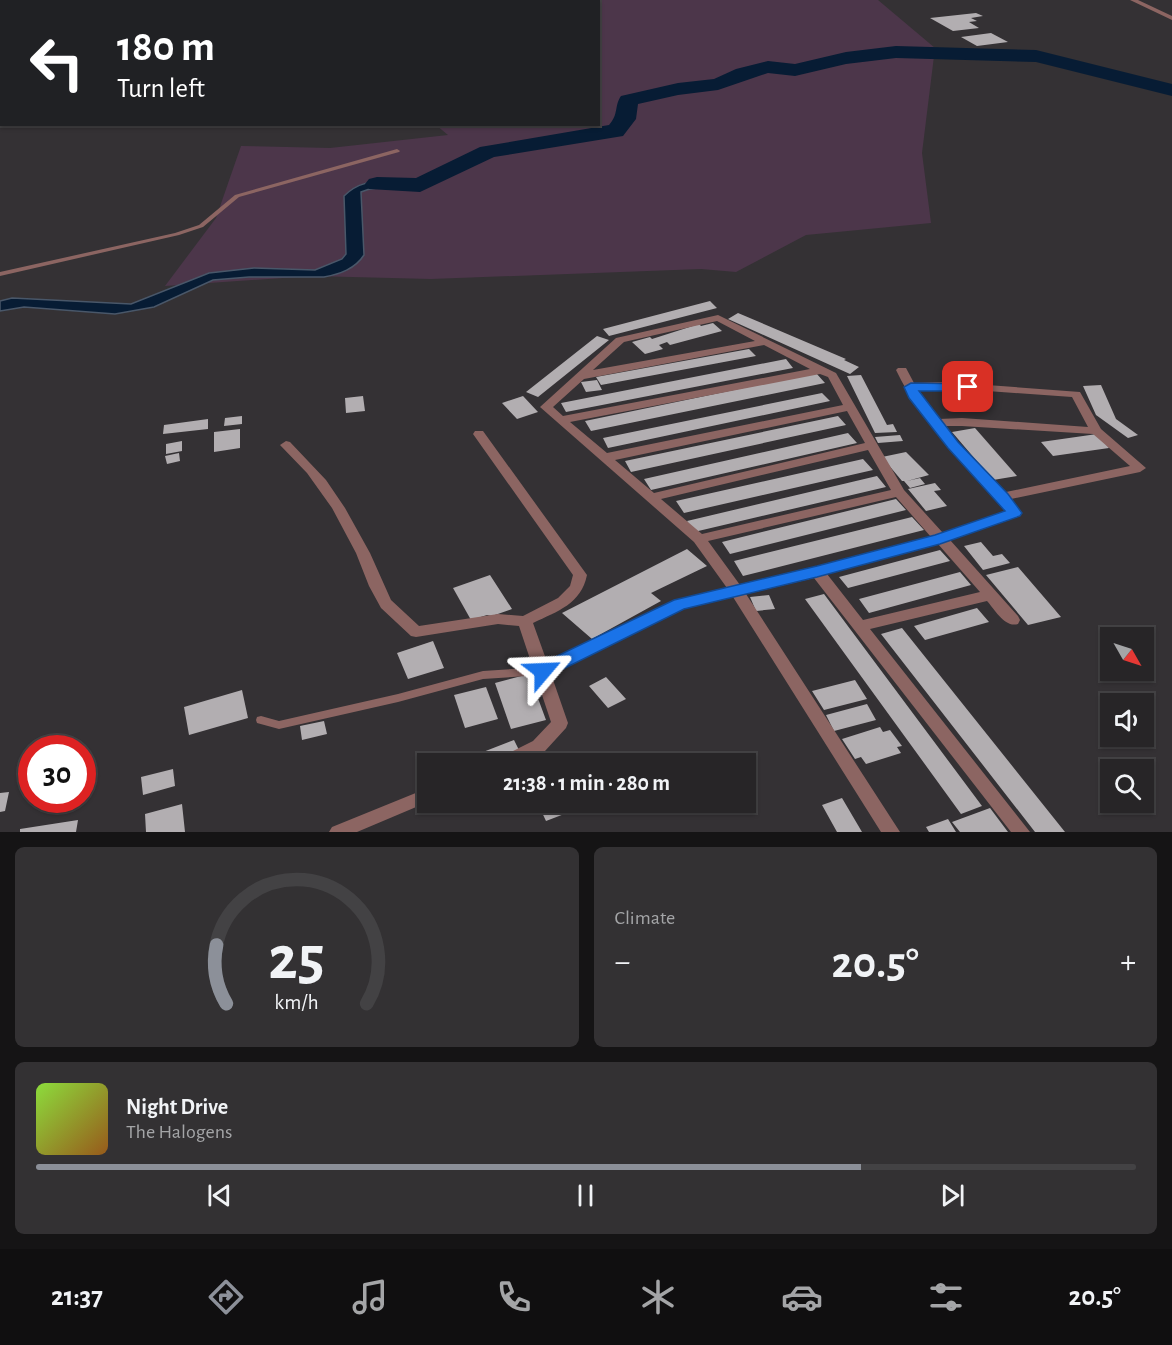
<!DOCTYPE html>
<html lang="en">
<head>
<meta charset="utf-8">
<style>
  :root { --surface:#272527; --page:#333133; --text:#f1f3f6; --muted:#a4a5a7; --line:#434244; --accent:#8c9099 }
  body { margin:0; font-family:"Alegreya Sans",sans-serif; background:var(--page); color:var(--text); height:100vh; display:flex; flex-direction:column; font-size:22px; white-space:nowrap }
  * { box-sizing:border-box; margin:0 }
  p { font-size:20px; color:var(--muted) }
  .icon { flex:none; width:33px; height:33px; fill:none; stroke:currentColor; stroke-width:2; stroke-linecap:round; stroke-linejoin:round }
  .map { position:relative; height:832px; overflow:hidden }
  .sheet { display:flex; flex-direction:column; gap:15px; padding:15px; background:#151415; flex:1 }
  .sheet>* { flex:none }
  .hud { position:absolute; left:0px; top:0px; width:600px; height:126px; box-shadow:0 2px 4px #0004,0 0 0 2px var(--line); background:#202124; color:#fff; overflow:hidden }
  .needle { width:39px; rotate:129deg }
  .tools { position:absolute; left:1100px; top:627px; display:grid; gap:12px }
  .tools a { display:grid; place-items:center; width:54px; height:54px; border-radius:0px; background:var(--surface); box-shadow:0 2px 4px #0004,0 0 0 2px var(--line); font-size:30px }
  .speed { position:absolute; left:18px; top:735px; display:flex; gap:12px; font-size:30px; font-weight:700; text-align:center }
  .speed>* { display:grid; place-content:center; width:78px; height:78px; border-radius:50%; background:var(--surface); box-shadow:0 2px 4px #0004,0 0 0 2px var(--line); line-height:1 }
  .speed .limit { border:9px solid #d22; background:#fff; color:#111 }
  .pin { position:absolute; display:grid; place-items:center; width:51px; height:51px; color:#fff; margin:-26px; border-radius:12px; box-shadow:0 3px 9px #0006 }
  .me { position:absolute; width:66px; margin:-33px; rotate:64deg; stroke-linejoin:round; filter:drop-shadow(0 0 4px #0008) }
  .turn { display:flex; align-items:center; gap:21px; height:126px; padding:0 18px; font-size:27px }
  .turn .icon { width:78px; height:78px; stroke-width:2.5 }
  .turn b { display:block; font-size:42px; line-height:51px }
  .big { font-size:45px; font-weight:600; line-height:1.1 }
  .sheet .tile { flex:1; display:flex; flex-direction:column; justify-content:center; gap:9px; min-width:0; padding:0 21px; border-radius:9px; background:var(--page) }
  .sheet .dial { align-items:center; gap:0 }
  .dial svg { height:156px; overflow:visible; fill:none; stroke:var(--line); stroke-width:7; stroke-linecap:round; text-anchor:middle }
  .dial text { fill:var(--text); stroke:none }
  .song { display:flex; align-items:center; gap:18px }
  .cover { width:72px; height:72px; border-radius:9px; background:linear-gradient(135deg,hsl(90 70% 55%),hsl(30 70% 35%)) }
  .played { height:6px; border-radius:3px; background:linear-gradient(90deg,var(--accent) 75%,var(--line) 75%) }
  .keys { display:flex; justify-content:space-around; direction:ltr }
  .heat { display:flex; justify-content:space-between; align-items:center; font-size:33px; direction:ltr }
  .sheet .tiles { flex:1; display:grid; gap:15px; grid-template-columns:1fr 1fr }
  .tile:last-child { grid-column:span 2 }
  .trip { position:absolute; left:417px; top:753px; width:339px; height:60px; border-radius:0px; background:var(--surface); box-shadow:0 2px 4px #0004,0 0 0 2px var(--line); font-weight:600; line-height:60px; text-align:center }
  .menu { display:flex; height:96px; justify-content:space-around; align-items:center; background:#100f10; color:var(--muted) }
  .menu .icon { width:42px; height:42px }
  .menu .selected { color:var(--accent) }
  .menu b { font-size:27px; color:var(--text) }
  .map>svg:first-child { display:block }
  .green { fill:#4c364a }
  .water { fill:#071c34; stroke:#495769; stroke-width:1.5 }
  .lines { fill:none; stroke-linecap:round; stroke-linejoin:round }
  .river { fill:#071c34; fill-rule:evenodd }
  .building { fill:#b2aeb1 }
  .service { fill:#8c6562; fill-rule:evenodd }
  .minor { fill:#8c6562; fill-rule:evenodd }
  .route { fill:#1a73e8; stroke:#114b97; stroke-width:1.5 }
</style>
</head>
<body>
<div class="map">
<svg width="1172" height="832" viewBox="0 0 1172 832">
  <rect width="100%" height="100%" fill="#343134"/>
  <path class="green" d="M161,0H878L935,48L922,153L931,223L806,235L736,272L701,269L431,279L312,276L165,286L216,218L241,146L330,148L448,135L436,125L598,124V2Z"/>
  <path class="water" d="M392,180L414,182L420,185C402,193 380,183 361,192L364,255C355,269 340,274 324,277H249L213,280L154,307L115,314L24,307L0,311V301L12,298L131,304L209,273L254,268L315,270L342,259L346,254L344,196C358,182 373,181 392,180Z"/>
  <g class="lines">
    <path class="river" d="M896,46L1036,50L1172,84V96L1036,62L896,58L846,64L795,76L768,73L718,90L678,95L638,104L636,119L623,136L494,157L420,192L369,189L365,184L369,179L377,177L416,178L480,147L609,125C619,114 614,106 621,96L678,83L714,79L736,69L768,61L795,64L846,52Z"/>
  </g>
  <path class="building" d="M976,13L983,16L971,18L977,21L969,22L979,28L953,31L930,18Z
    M991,33L1008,42L977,46L961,37Z
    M710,301L717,308L609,336L603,329Z
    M738,313L846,359L844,360L859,367L850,374L728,319Z
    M713,323L722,331L670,345L667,342L659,345L663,349L645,354L632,342L650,337L652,339L699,324L701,326Z
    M597,336L609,340L538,397L526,392Z
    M749,349L756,356L601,385L596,377Z
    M786,359L793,368L566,412L561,403Z
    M816,373L825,383L591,431L585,421Z
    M861,375L887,425L893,424L897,432L875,433L847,376Z
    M597,380L602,390L586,392L581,382Z
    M1101,385L1116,419L1138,435L1128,438L1096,415L1083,386Z
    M822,393L830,401L608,448L603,438Z
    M363,396L365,411L346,413L345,398Z
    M523,396L538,412L517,419L502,403Z
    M242,416V424L224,426L225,418Z
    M838,416L846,425L631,472L625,461Z
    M208,419V429L163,434L164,425Z
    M975,428L1017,476L993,480L952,432Z
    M240,429V448L214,452V432Z
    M848,433L857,443L651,490L644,479Z
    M1097,434L1109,448L1053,456L1041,442Z
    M900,435L903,441L878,443L875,437Z
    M182,441V451L166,454V444Z
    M906,452L929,475L907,481L920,478L925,484L910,488L904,481H902L882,457Z
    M179,453L180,461L167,464L165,456Z
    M863,459L873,470L684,513L676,501Z
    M877,476L886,487L694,532L687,521Z
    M935,483L941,490L934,491L947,506L926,511L908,489Z
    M896,499L906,510L730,554L722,542Z
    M912,517L924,530L743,576L734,561Z
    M981,542L993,556L1002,554L1010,563L983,570L964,546Z
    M687,549L707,566L651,593L661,601L592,639L562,613Z
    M940,550L950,561L848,588L839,577Z
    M1018,567L1061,617L1028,625L986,575Z
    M960,572L971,585L869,613L859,599Z
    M490,575L512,609L492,616L487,615L471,620L453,588Z
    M824,594L982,806L961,814L805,599Z
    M769,595L775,609L756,611L750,597Z
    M977,608L989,622L925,640L914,626Z
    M902,628L1065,832H1035L881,634Z
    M433,641L444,668L408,679L397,653Z
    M529,674L546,720L511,729L495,683Z
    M606,677L626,699L608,708L589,686Z
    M855,680L867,699L824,710L812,691Z
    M486,687L498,719L465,728L454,695Z
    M242,690L248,718L189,735L184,707Z
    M867,704L876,720L834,731L826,715Z
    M324,721L327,734L302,740L300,726Z
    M880,727L883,732L890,730L902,746L897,747L901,753L866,764L861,757L855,759L842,739Z
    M514,740L519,750L488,762L483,752Z
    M173,769L175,786L143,795L141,777Z
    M9,792L5,811L0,812V793Z
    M842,798L862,832H837L822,805Z
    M537,802H593V803L546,821Z
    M182,804L185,832H146L145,814Z
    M990,808L1008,832H960L952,822Z
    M948,819L956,832H929L926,827Z
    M78,820L76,832H20V829Z"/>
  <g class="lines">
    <path class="service" d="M397,149L400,151L399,152L239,197L203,227L179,235L0,276V272L175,233L199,225L235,195Z
      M543,667L546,668L548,671L546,674L543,675L483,679L398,702L279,729L257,723L256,720L257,717L261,716L279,721L398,694L483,671Z"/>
    <path class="minor" d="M1130,0H1138L1172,16V20Z
      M718,315L836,373L904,490L943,533L1006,511C990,488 968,469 949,448C928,424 910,399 896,370L898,368H906L914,383L946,382L1080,392L1101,429L1146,468L1140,472L1011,499L1021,513L1019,516L950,540L1018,616L1020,620L1018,624C1005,628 995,610 987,601L870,629L1030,832H1011L814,578L746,594L900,832H881L733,597L684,608L551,674L568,723L566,728L545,751L520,764H495L497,759L533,741L551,722L519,626L498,624L416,637L411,636L381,608L369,586L356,553L332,508L307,473L280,445L286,441L290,442L326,480L345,508L370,553L391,600L419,626L498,614L523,616L558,598L570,586L573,575L473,434L475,431H483L587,575C581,604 558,611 533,623L547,662L675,600L727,588L694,542L540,407L616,338ZM717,321L755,341L593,370L624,342ZM764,345L810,369L563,416L553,407L584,379ZM820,374L828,377L843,405L607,453L570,422ZM946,388L1072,397L1088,427L962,418L939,419L917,390ZM847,411L865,443L654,493L615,460ZM945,426H962L1093,434L1130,466L1006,492L957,442ZM868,450L891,490L702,534L661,499ZM896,497L931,537L817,567L740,585L708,541ZM938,544L980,592L863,620L827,574Z
      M428,788V802L357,832H329L332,827Z"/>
  </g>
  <path class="route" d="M911,383L972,384L974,387L972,389L968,391H919L958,442L1008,494L1022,513L1020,516L940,544L817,577L684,609L549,676L543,677L536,676L534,671L536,666L674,600L817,566L935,535L1005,511L948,448L909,398L904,387Z"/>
</svg>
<div class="tools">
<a><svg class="needle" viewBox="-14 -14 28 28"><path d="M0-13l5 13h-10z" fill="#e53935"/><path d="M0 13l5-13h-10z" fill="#a4a5a7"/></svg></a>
<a><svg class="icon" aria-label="sound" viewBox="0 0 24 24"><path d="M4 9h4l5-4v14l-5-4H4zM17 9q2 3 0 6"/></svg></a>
<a><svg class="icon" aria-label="search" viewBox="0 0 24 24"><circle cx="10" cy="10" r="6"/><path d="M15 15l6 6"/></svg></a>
</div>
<div class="speed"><div class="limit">30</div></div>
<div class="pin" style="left:968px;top:387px;background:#d93025"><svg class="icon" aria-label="arrive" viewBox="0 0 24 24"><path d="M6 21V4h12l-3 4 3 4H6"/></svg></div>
<svg class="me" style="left:543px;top:671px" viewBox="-20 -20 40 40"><path d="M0-17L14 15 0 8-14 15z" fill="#1a73e8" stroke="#fff" stroke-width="4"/></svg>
<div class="trip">21:38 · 1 min · 280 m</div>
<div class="hud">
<div class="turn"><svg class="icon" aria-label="left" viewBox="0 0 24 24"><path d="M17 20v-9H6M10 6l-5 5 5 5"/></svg><div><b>180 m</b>Turn left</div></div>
</div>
</div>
<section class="sheet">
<div class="tiles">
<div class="tile dial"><svg viewBox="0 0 100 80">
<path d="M14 69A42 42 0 1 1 86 69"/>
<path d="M14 69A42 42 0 0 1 9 39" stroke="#8c9099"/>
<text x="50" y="56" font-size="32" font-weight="700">25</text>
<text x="50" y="72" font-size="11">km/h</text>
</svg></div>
<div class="tile"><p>Climate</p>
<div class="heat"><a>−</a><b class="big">20.5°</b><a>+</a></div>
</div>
<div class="tile">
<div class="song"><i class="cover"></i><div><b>Night Drive</b><p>The Halogens</p></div></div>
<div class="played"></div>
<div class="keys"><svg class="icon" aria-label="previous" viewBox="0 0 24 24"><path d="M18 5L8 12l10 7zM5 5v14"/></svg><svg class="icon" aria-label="pause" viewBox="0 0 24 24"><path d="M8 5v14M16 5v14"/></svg><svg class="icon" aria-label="next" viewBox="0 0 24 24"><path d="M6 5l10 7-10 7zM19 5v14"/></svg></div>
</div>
</div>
</section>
<nav class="menu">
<b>21:37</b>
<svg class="icon selected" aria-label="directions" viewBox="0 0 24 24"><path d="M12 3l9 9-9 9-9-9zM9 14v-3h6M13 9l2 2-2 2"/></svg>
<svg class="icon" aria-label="music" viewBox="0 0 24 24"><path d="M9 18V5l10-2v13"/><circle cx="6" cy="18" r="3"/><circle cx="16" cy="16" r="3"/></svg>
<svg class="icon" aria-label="phone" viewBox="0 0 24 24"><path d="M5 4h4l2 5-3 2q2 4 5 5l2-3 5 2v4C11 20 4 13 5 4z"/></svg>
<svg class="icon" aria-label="climate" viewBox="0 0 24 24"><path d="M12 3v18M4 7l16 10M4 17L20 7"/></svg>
<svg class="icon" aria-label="car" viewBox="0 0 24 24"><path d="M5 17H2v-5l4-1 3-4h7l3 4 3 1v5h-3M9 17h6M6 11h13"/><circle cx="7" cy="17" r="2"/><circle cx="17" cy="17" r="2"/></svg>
<svg class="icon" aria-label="filters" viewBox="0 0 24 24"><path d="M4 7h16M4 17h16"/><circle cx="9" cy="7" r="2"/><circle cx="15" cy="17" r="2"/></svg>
<b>20.5°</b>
</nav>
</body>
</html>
